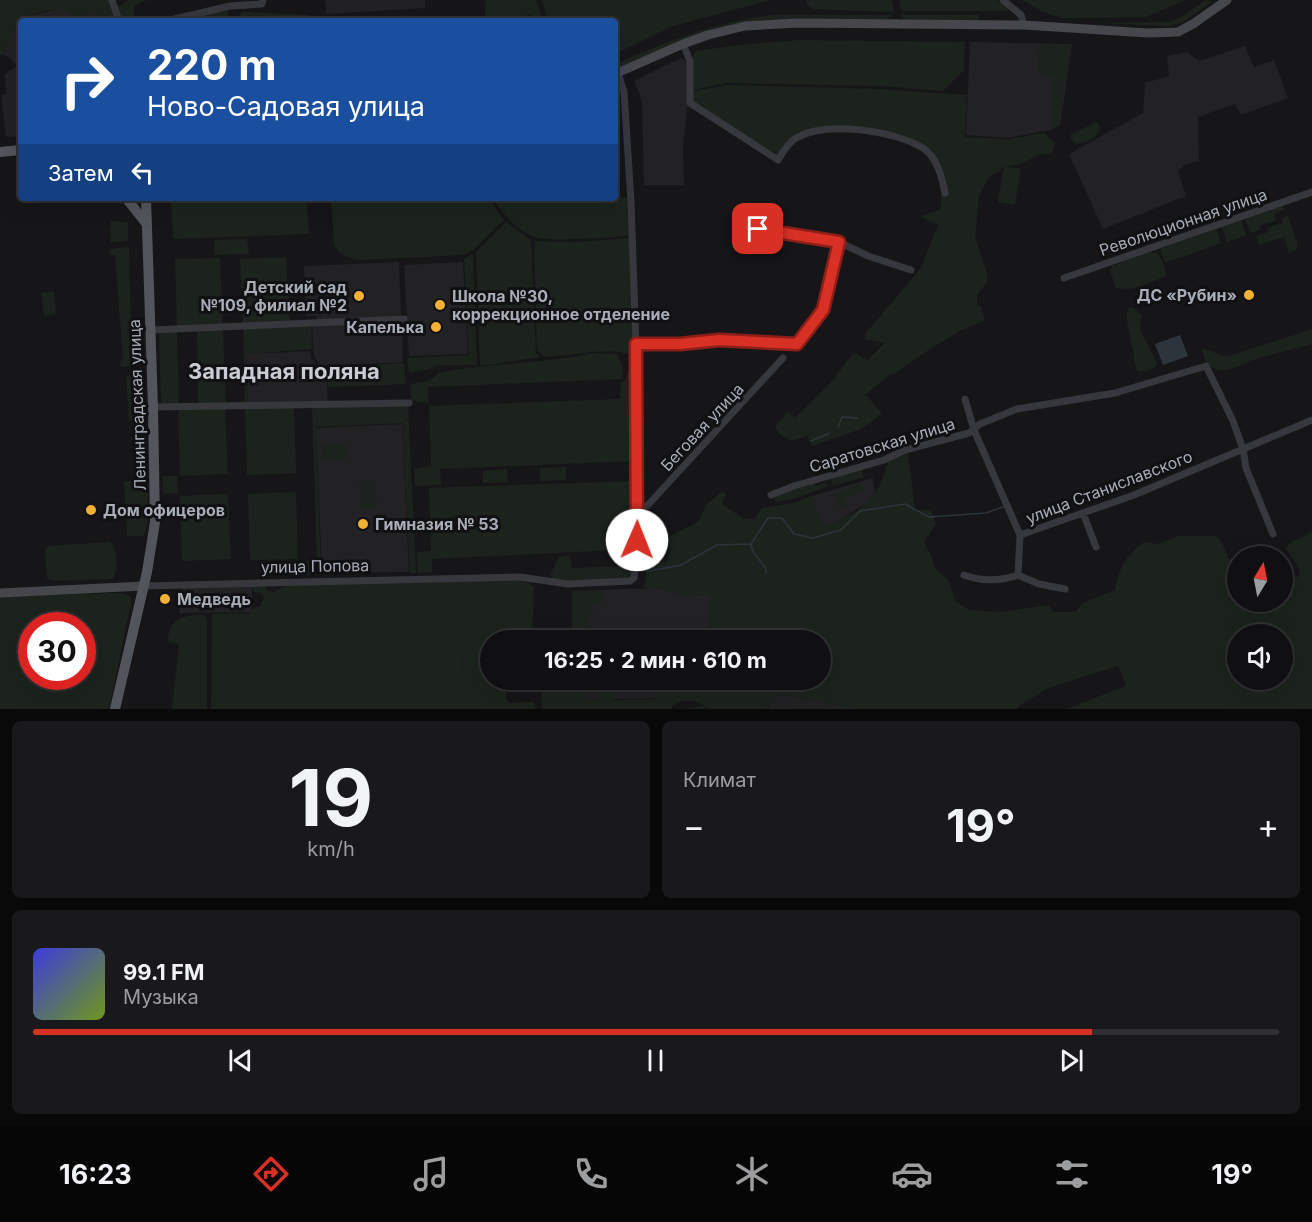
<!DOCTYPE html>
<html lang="ru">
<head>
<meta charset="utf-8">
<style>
  :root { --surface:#101012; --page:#19191b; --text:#f1f3f6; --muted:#9c9d9f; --line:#303032; --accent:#d93025 }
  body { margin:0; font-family:Inter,sans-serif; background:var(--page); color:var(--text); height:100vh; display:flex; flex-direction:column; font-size:22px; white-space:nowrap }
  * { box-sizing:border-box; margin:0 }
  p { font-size:20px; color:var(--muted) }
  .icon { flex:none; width:33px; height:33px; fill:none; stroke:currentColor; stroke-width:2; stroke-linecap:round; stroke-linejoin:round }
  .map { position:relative; height:709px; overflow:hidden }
  .sheet { display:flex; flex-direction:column; gap:12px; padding:12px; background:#09090a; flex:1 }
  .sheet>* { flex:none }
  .hud { position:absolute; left:18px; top:18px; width:600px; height:183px; border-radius:6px; box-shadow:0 6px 24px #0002,0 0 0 2px var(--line); background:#1a4fa0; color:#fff; overflow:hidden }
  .needle { width:39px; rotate:10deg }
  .tools { position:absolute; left:1227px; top:546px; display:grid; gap:12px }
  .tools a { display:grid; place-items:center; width:66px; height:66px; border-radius:50%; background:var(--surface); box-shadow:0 6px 24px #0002,0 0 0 2px var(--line); font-size:30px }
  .speed { position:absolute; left:18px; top:612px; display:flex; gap:12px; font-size:30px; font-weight:700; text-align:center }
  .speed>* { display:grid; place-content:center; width:78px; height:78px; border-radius:50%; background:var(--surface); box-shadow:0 6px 24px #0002,0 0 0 2px var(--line); line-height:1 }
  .speed .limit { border:9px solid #d22; background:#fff; color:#111 }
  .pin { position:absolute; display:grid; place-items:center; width:51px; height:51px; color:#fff; margin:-26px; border-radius:12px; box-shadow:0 3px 9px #0006 }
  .me { position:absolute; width:66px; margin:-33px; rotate:1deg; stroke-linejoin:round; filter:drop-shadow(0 0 4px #0008) }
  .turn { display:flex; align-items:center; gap:21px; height:126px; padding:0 30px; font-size:27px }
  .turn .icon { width:78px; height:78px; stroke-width:2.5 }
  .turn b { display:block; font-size:42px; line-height:51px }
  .then { display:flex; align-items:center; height:57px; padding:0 30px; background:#0003; gap:12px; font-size:22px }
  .big { font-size:45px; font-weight:700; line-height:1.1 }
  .sheet .widget { flex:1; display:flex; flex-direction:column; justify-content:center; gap:9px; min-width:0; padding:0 21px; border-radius:9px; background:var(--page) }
  .sheet .dial { align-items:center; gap:0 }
  .dial b { font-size:78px; line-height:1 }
  .song { display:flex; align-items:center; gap:18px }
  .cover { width:72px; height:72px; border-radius:9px; background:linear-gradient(135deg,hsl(240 70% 55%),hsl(80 70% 35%)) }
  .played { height:6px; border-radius:3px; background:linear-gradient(90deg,var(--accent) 85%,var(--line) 85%) }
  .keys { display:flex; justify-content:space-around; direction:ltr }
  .heat { display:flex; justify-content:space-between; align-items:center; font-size:33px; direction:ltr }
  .sheet .tiles { flex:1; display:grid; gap:12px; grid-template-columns:1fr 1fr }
  .widget:last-child { grid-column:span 2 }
  .trip { position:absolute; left:480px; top:630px; width:351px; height:60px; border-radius:30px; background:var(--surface); box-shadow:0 6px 24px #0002,0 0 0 2px var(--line); font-weight:700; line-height:60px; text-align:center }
  .tab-bar { display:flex; height:96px; justify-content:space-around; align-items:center; background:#060607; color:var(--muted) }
  .tab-bar .icon { width:42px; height:42px }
  .tab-bar .active { color:var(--accent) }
  .tab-bar b { font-size:27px; color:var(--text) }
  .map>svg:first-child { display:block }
  .built { fill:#222225 }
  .green { fill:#1c231d; fill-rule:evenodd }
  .water { fill:#2c353c }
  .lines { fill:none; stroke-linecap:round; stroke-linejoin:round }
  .stream { stroke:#2c353c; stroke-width:1.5 }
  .street { stroke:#37383d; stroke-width:7 }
  .secondary { stroke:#45474d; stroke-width:9 }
  .primary { stroke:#53555c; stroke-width:10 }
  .route-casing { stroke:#8d1f18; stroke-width:15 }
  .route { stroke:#d93025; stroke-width:10 }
  .poi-dot { fill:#f2b134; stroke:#111113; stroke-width:2 }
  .labels { text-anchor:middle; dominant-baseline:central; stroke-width:6; stroke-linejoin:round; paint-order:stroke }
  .street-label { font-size:16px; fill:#a8adb8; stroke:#111113 }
  .poi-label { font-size:16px; font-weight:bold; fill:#a8adb8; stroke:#111113; text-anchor:start }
  .district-label { font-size:22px; font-weight:bold; fill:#c9ccd4; stroke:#111113 }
</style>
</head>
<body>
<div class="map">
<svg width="1312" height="709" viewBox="0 0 1312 709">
  <rect width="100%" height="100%" fill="#161618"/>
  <path class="built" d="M325,0H425V8L326,14Z
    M61,8L68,10L74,17L89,13L102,15L105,21H21V136L6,137L1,95L6,94L5,74L17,66L10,58L4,55L18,22L21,18Z
    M970,42L1072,44L1060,125L1051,130L1007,138L966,135Z
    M1245,46L1254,67L1274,60L1288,98L1241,115L1235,104L1198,117L1199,161L1185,165L1178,171L1186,196L1103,229L1069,154L1143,113L1145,83L1169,76L1167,56L1187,52L1199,61Z
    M681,58L688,63V103L683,146L684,185H644L642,101L634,81Z
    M399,262L401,316L317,320L316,316H306L304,266Z
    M463,262L468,354L409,356L404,265Z
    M402,322L403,362L327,366L319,364L314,356L312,326Z
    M310,351L311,358L317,366L326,369L328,402L248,403L246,354Z
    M402,424L409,572L322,573L316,428Z
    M873,478L875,493L867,503L835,523L823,526L812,522L809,497Z
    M252,586V612L179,613L182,587Z
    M656,588L683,594L710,595L709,640H572V591Z
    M573,680H708L707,697L573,700Z
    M778,694L860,709H768Z"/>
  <path class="green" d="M0,0H109L119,6L128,0H147L134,6V21H105L102,15L89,13L74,17C63,1 37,14 21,18L18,22L4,55L0,54Z
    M486,0H536L543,21H534L530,13L527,15V21H484Z
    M542,0H771L673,26L615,54V21H548Z
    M807,0H892L894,9L891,12L813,9L807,5Z
    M900,0H996L1009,9L1007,11H905L900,8Z
    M1023,0H1185L1146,17L1062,18L1043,12Z
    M1206,0L1213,1L1183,22L1170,26L1097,23L1170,22L1180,18Z
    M228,9V21H174Z
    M243,12L309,15L323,21H239L240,14Z
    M775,15H893L887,19L746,23L615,72V64C669,41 716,21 775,15Z
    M900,15H979V20H906Z
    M799,40L965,42L964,70L943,91L879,86L727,83L692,90V60L695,51L749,44Z
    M1039,45H1071L1058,125L1054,128L1050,125L1054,78L1038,74Z
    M728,85L879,89L967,95L965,137L1007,139L1044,133L1053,141L1055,145L1051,154H1040L1021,164L1006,166L1021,169L1015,205L998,202L1004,166L998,172L989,177L979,196L975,237L987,274V282L977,295V304L981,307L985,320L960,331L930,349L894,374H891L862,397L866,395L882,414L861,429L812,446L808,437L813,432L807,436L791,441L779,434L775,426L788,412L795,418L833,380L854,352L867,361L885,343L865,339V334L921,268L938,225L920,217L941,209L942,169L923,145L889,132L813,129L778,155L707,113L692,101L694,91Z
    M1097,122L1101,127C1098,138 1088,142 1077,144L1071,139V134Z
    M629,197L630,236C611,237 546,243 532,236C514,228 503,213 492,198Z
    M171,198H307L309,234L173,239Z
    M331,198H488L504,220L473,250L464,255L355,260L340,253L334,246Z
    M1283,205L1284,210L1274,214L1276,220L1260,225L1261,229L1251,233L1245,218Z
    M1288,216L1297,243V249L1289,253L1284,237L1259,245L1256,236L1268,232L1267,228L1283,223L1281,218Z
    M1241,220L1246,235L1227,242L1222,227Z
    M111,221L128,222V241L110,242Z
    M506,222L531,240L536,353L540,357L480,366L476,252Z
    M1216,229L1221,243L1165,263L1160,249Z
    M631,238L635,355C600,346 578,356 544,357L537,350L534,241L574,242Z
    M247,239L249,254L215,255L214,240Z
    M129,247L132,366L121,367L119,364L123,359L115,256L108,253L111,249Z
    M1147,252L1157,253L1163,262L1166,275L1164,277L1132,289L1116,288L1110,271L1112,266Z
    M473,254L477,365H439L429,369L409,373L407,358L469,355L464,259Z
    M286,257L290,322L243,325L240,259Z
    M220,258L223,326L177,327L175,259Z
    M54,291L56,314L44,316L41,293Z
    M1132,307L1142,316L1140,330L1157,363C1154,371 1145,372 1137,371L1135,364C1134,346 1124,325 1128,308Z
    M311,324L312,349L246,354L248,405H245L243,327Z
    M223,328L226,406L198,405L197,330Z
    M1312,329V344C1294,349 1275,353 1256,359C1244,362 1229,374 1216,369C1207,367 1204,358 1202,351L1204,349C1213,350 1219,357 1229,356Z
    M177,331L179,406H161L159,332Z
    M594,353L617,354L623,368L622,379L428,387V403L411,401L410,384L430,381L439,373L458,369L559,359Z
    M404,363L406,384L328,387L327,367Z
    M631,370L635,374V461L440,469L441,485L415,486L414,469L431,466L429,406L620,399L621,383L626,380L627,373Z
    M138,375H144V420L138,421Z
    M126,376H132L135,421H129Z
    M408,404L416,573H410L402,423L316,427L321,575H301V561L317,560L312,406Z
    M245,407H294L296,473L247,475Z
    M178,408H225L228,474L180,476Z
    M347,445L348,459L323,460L322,446Z
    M908,453L915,510H931L936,524L924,542L931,555L934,567L948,580L956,602L970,610L1000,612L1049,605L1053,612H1075L1083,603L1115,590C1120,566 1125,557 1144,542L1158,544L1178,536H1216L1222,543L1237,576L1238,602H1282L1283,560L1286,561L1292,576L1297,577L1300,575L1299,568L1286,549L1288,544L1312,532V709H1067L1125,686V682L1118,666L1048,688L1019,706L1017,709H860L779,694L767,709H708L705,706L704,709H683L704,706C693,699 683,699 672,706V709H542L541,680H585L588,700H597L595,682L599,680H613L614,700L658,699L655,696L657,680H690L692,683L707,686L708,680H820V640H709L710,595L683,594L656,588H644L646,575L641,563L652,560L667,562L671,549L658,537L640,538V531L644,524L669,537L698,522L706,505L721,492L726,494L722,504L744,519H754L762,508L793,503L812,496L823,526C841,522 865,509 875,493C881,484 885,472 888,462ZM1238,634H1282V680H1238Z
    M566,467V480L540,481V468Z
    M862,468L864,477L833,486L830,477Z
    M507,469L508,482L483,483V471Z
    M163,476H177L178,493L163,494Z
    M376,480L377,509H360L359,481Z
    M124,481H145L148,485V520L144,536H127Z
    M634,481L635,549L432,559V572L418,573L417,552L431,551L429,488Z
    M826,482L827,487L793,499L776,502L774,498L796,488L814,483L816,486Z
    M861,483L863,491L844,499L846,505L839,508L833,497L829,496Z
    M296,492L298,559L250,560L248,494Z
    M228,494L231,559L182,561L180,496Z
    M110,542C118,549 119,571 112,579L53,581L47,578L45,550L48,546Z
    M632,553H635L633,577L629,580L556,581L550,575L559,557L570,555L572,568L632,566Z
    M512,580L525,581L534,587L532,640H490V680H506V699L509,703L534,702L536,709H211L212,614L251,613L254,607H260L264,597L261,593L254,592L252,586L266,585L267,590L273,593L287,585Z
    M602,591L604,594V603H595L589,615L588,640H573L574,592Z
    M122,593L130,596L131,603L109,709H0V596ZM32,626H82V676H32Z
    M199,615H204L207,619V709H172L179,644L168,642C168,622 180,615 199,615Z"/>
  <path class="water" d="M1180,335L1188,356L1163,365L1155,344Z"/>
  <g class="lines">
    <path class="stream" d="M838,427L842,417L858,418
      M811,441L830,433
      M650,571L681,565L717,545L751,544
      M766,573V569L753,551L751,544L768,518H782L794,534L813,538L841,530L860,511L905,504L929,517L986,513L1003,507"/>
    <path class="street" d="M112,0L119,21
      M1003,0L1021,15L1024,25
      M166,21L230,6L262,4L263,0
      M683,44L690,61V103L778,160C783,152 788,143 796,138C827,120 893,131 923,148C937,157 942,178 945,193
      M758,229L839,242L868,256L911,270
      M1064,278L1312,192
      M150,330L404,319
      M636,344H680L719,340L797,344L823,310L839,242
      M965,399L974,430L1020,535L1018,575
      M153,407L409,403
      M771,495L794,486L884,460L905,450L969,433L980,424L1017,409L1115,393L1206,366L1233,421L1243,449L1246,468L1273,534
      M637,508L647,506L783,358
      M1083,513L1096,547
      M1020,535L1134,495L1312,420
      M964,575C982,582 1000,581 1018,575L1039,584L1065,589
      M144,586L520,577L568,584L630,581L634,578L637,552L636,346L631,201L624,92L618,73"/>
    <path class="secondary" d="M615,74L683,44L708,35L745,26L797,23L1024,25L1148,33L1178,32L1193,24L1227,0
      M0,593L144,586"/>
    <path class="primary" d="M0,152L21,150
      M126,198L146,223
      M115,709L147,572L155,522L153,407L146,198"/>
  </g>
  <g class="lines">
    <defs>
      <path id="route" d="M637,540L636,344H680L719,340L797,344L823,310L839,242L758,229"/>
    </defs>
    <use href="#route" class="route-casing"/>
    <use href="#route" class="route"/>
  </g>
  <g class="poi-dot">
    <circle cx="1249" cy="295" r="6"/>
    <circle cx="359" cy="296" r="6"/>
    <circle cx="440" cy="305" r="6"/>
    <circle cx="436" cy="327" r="6"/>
    <circle cx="91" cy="510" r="6"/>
    <circle cx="363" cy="524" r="6"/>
    <circle cx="165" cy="599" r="6"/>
  </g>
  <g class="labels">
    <g class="street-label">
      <text transform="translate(1183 222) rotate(-19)">Революционная улица</text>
      <text transform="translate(137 405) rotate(-92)">Ленинградская улица</text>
      <text transform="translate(702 427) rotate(-47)">Беговая улица</text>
      <text transform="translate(882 445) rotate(-17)">Саратовская улица</text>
      <text transform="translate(1109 487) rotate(-21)">улица Станиславского</text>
      <text transform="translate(315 566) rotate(-1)">улица Попова</text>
    </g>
    <g class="poi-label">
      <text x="347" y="287" text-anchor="end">Детский сад<tspan x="347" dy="18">№109, филиал №2</tspan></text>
      <text x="1237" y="295" text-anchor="end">ДС «Рубин»</text>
      <text x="452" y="296">Школа №30,<tspan x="452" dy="18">коррекционное отделение</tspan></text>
      <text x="424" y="327" text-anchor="end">Капелька</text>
      <text x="103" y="510">Дом офицеров</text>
      <text x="375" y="524">Гимназия № 53</text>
      <text x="177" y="599">Медведь</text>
    </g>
    <g class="district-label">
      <text x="284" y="371">Западная поляна</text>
    </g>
  </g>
</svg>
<div class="tools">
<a><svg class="needle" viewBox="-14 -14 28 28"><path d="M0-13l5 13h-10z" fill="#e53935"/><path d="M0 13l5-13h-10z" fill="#9c9d9f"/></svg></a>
<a><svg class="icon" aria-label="sound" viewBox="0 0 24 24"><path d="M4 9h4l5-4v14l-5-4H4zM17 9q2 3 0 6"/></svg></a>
</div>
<div class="speed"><div class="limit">30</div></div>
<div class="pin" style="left:758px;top:229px;background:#d93025"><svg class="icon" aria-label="arrive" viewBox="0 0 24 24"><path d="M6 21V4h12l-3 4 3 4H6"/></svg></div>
<svg class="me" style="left:637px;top:540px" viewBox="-20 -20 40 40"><circle r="19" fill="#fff"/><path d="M0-13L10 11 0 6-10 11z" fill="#d93025"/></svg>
<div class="trip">16:25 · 2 мин · 610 m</div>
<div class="hud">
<div class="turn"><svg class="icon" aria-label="right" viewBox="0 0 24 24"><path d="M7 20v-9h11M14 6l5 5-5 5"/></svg><div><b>220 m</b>Ново-Садовая улица</div></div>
<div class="then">Затем<svg class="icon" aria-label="left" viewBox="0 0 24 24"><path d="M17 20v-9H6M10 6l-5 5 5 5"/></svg></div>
</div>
</div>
<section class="sheet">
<div class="tiles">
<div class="widget dial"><b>19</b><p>km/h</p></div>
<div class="widget"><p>Климат</p>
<div class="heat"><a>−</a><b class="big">19°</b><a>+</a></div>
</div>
<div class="widget">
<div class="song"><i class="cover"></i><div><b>99.1 FM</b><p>Музыка</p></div></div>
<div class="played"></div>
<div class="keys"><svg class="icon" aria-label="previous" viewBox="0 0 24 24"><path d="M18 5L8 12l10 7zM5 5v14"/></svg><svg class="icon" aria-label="pause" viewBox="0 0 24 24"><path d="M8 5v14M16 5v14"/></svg><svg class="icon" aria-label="next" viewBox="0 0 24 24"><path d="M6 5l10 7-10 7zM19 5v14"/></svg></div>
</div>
</div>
</section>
<nav class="tab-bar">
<b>16:23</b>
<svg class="icon active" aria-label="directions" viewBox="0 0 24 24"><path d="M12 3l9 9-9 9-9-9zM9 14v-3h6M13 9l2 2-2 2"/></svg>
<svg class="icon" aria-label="music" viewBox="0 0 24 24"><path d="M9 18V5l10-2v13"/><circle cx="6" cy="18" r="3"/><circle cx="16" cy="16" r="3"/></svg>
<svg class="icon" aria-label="phone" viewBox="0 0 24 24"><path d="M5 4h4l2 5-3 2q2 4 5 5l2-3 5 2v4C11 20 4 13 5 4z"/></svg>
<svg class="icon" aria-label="climate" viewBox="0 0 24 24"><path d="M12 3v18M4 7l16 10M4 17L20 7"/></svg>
<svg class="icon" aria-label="car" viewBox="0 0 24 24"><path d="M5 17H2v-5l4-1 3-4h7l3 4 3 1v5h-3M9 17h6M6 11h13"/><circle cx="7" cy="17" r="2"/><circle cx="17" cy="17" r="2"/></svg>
<svg class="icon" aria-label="filters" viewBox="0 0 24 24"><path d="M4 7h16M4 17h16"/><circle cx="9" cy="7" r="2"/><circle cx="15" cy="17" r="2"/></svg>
<b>19°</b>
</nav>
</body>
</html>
